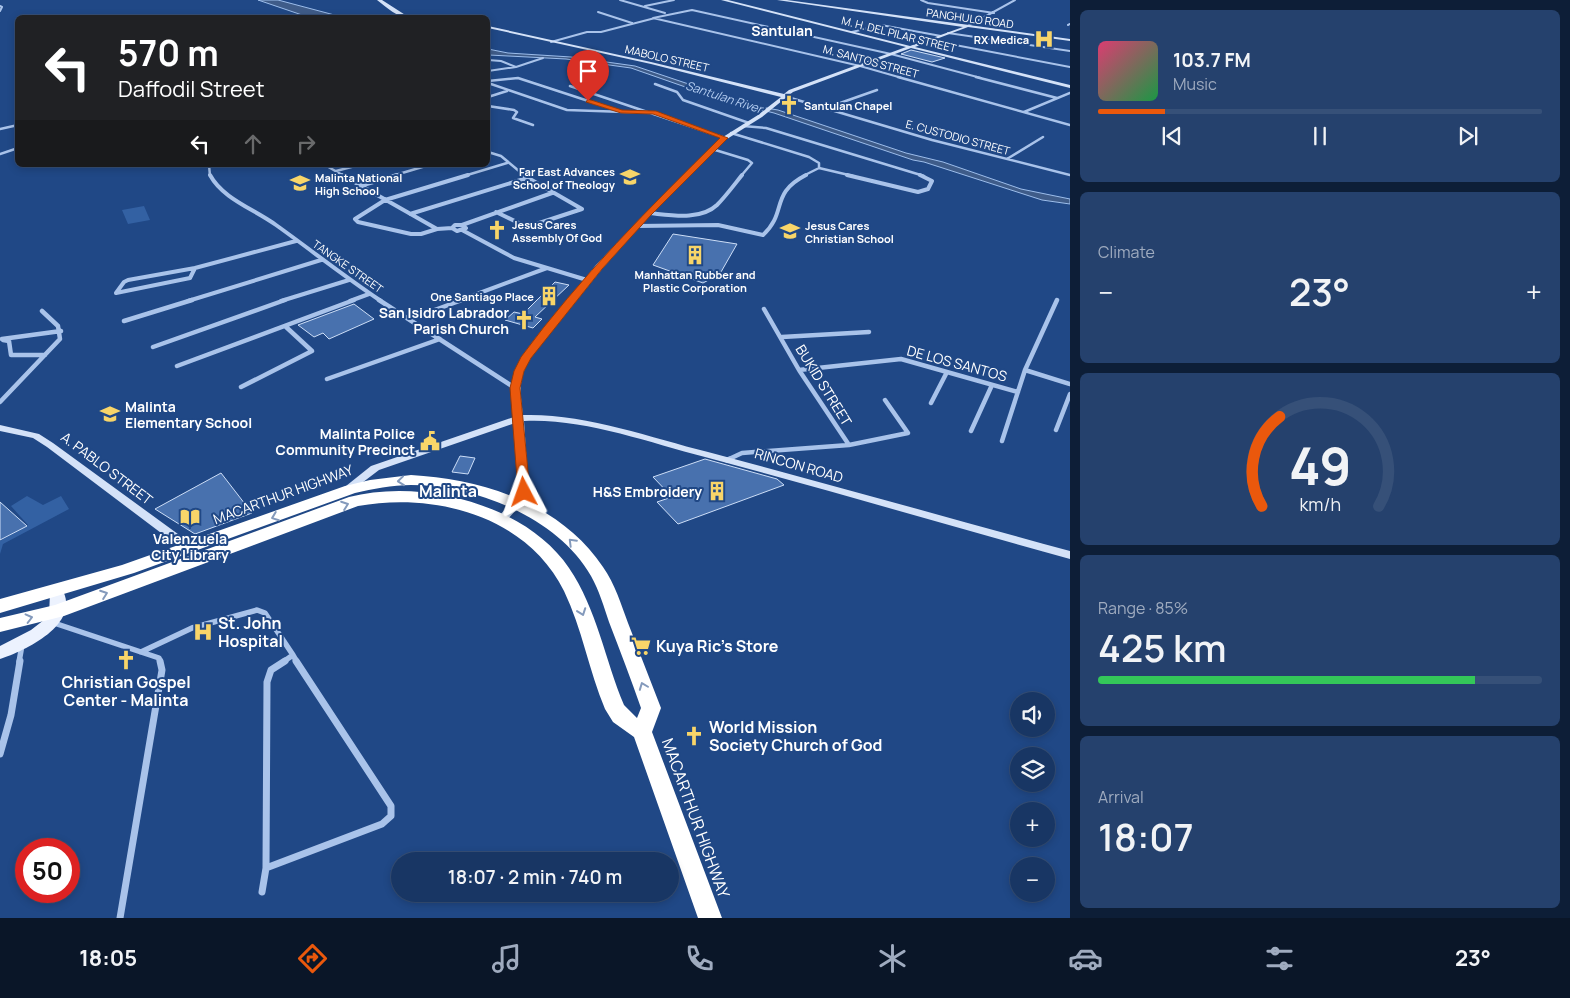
<!DOCTYPE html>
<html lang="en">
<head>
<meta charset="utf-8">
<style>
  :root { --surface:#183664; --page:#25416d; --text:#f1f3f6; --muted:#9fabbf; --line:#365078; --accent:#ea580c }
  body { margin:0; font-family:Manrope,sans-serif; background:var(--page); color:var(--text); height:100vh; display:flex; flex-direction:column; font-size:19px; white-space:nowrap }
  * { box-sizing:border-box; margin:0 }
  p { font-size:16px; color:var(--muted) }
  .icon { flex:none; width:28px; height:28px; fill:none; stroke:currentColor; stroke-width:2; stroke-linecap:round; stroke-linejoin:round }
  .map { position:relative; flex:1; overflow:hidden }
  .drawer { display:flex; flex-direction:column; gap:10px; padding:10px; background:#0d1e37; width:500px }
  .drawer>* { flex:none }
  .hud { position:absolute; left:15px; top:15px; width:475px; height:152px; border-radius:8px; box-shadow:0 2px 8px #0003,0 0 0 1px var(--line); background:#202124; color:#fff; overflow:hidden }
  .buttons { position:absolute; left:1010px; top:692px; display:grid; gap:10px }
  .buttons a { display:grid; place-items:center; width:45px; height:45px; border-radius:50%; background:var(--surface); box-shadow:0 2px 8px #0003,0 0 0 1px var(--line); font-size:25px }
  .speed { position:absolute; left:15px; top:838px; display:flex; gap:10px; font-size:25px; font-weight:700; text-align:center }
  .speed>* { display:grid; place-content:center; width:65px; height:65px; border-radius:50%; background:var(--surface); box-shadow:0 2px 8px #0003,0 0 0 1px var(--line); line-height:1 }
  .speed .limit { border:8px solid #d22; background:#fff; color:#111 }
  .pin { position:absolute; display:grid; place-items:center; width:42px; height:42px; color:#fff; margin:-51px -21px; border-radius:50% 50% 50% 0; rotate:-45deg; box-shadow:0 0 5px #0007 }
  .pin .icon { rotate:45deg }
  .me { position:absolute; width:55px; margin:-28px; rotate:356deg; stroke-linejoin:round; filter:drop-shadow(0 0 4px #0008) }
  .turn { display:flex; align-items:center; gap:18px; height:105px; padding:0 20px; font-size:22px }
  .turn .icon { width:65px; height:65px; stroke-width:2.5 }
  .turn b { display:block; font-size:35px; line-height:42px }
  .lanes { display:flex; align-items:center; height:48px; padding:0 20px; background:#0003; justify-content:center; gap:25px; direction:ltr }
  .lanes .off { opacity:.35 }
  .big { font-size:38px; font-weight:600; line-height:1.1 }
  .drawer .widget { flex:1; display:flex; flex-direction:column; justify-content:center; gap:8px; min-width:0; padding:0 18px; border-radius:8px; background:var(--page) }
  .drawer .dial { align-items:center; gap:0 }
  .dial svg { height:130px; overflow:visible; fill:none; stroke:var(--line); stroke-width:7; stroke-linecap:round; text-anchor:middle }
  .dial text { fill:var(--text); stroke:none }
  .song { display:flex; align-items:center; gap:15px }
  .cover { width:60px; height:60px; border-radius:8px; background:linear-gradient(135deg,hsl(340 70% 55%),hsl(140 70% 35%)) }
  .played { height:5px; border-radius:2px; background:linear-gradient(90deg,var(--accent) 15%,var(--line) 15%) }
  .keys { display:flex; justify-content:space-around; direction:ltr }
  .heat { display:flex; justify-content:space-between; align-items:center; font-size:28px; direction:ltr }
  .charge { height:8px; border-radius:4px; background:linear-gradient(90deg,#34c759 85%,var(--line) 0) }
  .trip { position:absolute; left:391px; top:852px; width:288px; height:50px; border-radius:25px; background:var(--surface); box-shadow:0 2px 8px #0003,0 0 0 1px var(--line); font-weight:600; line-height:50px; text-align:center }
  .tabs { display:flex; height:80px; justify-content:space-around; align-items:center; background:#0a1628; color:var(--muted) }
  .tabs .icon { width:35px; height:35px }
  .tabs .current { color:var(--accent) }
  .tabs b { font-size:22px; color:var(--text) }
  main { display:flex; flex:1; min-height:0 }
  .map>svg:first-child { display:block }
  .green { fill:#3361a3 }
  .water { fill:#3f5c89; stroke:#9cbdeb }
  .building { fill:#4871ae; stroke:#cddef7 }
  .lines { fill:none; stroke-linecap:round; stroke-linejoin:round }
  .street-far5 { stroke:#a9c3ea; stroke-width:2 }
  .street-far4 { stroke:#a9c3ea; stroke-width:2.5 }
  .street-far3 { stroke:#a9c3ea; stroke-width:4 }
  .street-far2 { stroke:#a9c3ea; stroke-width:4.5 }
  .street-far1 { stroke:#a9c3ea; stroke-width:5.5 }
  .street { stroke:#a9c3ea; stroke-width:7 }
  .secondary { fill:#d4e2f8; fill-rule:evenodd }
  .primary { fill:#ecf2fe; fill-rule:evenodd }
  .highway { fill:#fff; fill-rule:evenodd }
  .oneway { stroke:#849abc }
  .route { fill:#ea580c; stroke:#983908 }
  .labels { text-anchor:middle; dominant-baseline:central; stroke-width:4; stroke-linejoin:round; paint-order:stroke }
  .far-street-label { font-size:11px; fill:#fff; stroke:#204886 }
  .far-poi-label { font-size:11px; font-weight:bold; fill:#fff; stroke:#204886; text-anchor:start }
  .far-water-label { font-size:12px; font-style:italic; fill:#b4cdf1; stroke:#204886 }
  .far-quarter-label { font-size:14px; font-weight:bold; fill:#fff; stroke:#204886 }
  .poi-label { font-size:14px; font-weight:bold; fill:#fff; stroke:#204886; text-anchor:end }
  .street-label { font-size:14px; fill:#fff; stroke:#204886 }
  .quarter-label { font-size:16px; font-weight:bold; fill:#fff; stroke:#204886 }
  .near-poi-label { font-size:16px; font-weight:bold; fill:#fff; stroke:#204886; text-anchor:start }
  .near-street-label { font-size:16px; fill:#fff; stroke:#204886 }
</style>
</head>
<body>
<main>
<div class="map">
<svg width="1070" height="918" viewBox="0 0 1070 918">
  <rect width="100%" height="100%" fill="#204886"/>
  <path class="green" d="M144,206L150,220L128,224L122,210Z
    M27,496L43,505L61,496L69,509L3,544L0,554V541L28,525L11,506Z"/>
  <path class="water" d="M258,0H278L342,17H308Z
    M488,49L508,53L571,57L635,66L754,106L778,110L906,153L943,162L1021,189L1070,199V204L1042,200L924,162L913,160L774,113L762,110L754,111L631,68L566,59L489,55Z"/>
  <path class="building" d="M911,50L945,58L932,62L901,54Z
    M673,234L737,244L721,272L718,271L716,276L703,283L653,265Z
    M555,282L569,285L535,317L542,319L533,328L505,320L514,312L523,314Z
    M354,304L374,319L329,339L323,333L314,337L298,325Z
    M460,456L475,458L468,474L452,472Z
    M705,459L777,479L784,485L678,524L657,502L672,497L653,477Z
    M221,473L252,513L195,534L155,509Z
    M0,502L27,526L0,540Z"/>
  <g class="lines">
    <path class="street-far5" d="M620,0L665,13
      M921,0L928,3L994,13
      M0,6L2,7L0,11
      M645,6L674,0
      M598,12L632,23
      M1068,25L1070,24
      M968,26L1015,0
      M852,32L881,25L941,36
      M948,33L1070,51
      M929,40L1070,67
      M551,42L587,32H601L655,18
      M488,60L501,61L516,67
      M488,71L516,67L543,58
      M902,78L860,66L653,18L692,10L891,54L981,78"/>
    <path class="street-far4" d="M898,77L1070,125
      M976,77L1057,98
      M488,81L518,78L616,110
      M488,83L567,110L654,113
      M655,84L677,92L683,100L749,123
      M570,86L725,138
      M784,96L932,140L1070,175
      M488,97L507,91
      M488,106L514,110L517,112L513,118L533,125
      M823,109L877,90
      M1024,112L1070,93
      M743,126L766,128L924,176
      M0,129L18,125
      M731,133L809,157L819,163V168L803,176
      M712,149L748,160L752,163L741,176
      M488,152L501,156L525,176
      M0,154L18,148
      M1007,159L1043,137
      M209,165L210,176
      M325,165L344,176
      M819,168L853,176
      M336,171L359,165
      M392,176L429,165
      M464,176L507,163"/>
    <path class="street-far3" d="M210,175C223,199 254,209 276,225C311,250 345,277 381,301
      M342,175L437,229L452,228
      M523,175L582,209
      M847,175L918,192L928,189L932,181L920,175
      M360,186L397,175
      M496,212L527,227L582,209
      M649,213C670,215 700,221 717,205C726,196 734,185 742,175
      M410,214L527,178
      M455,225H462L466,228L457,231L452,228Z
      M462,225L552,193
      M637,226L718,225L763,235C788,212 769,194 806,175
      M437,229L421,234H411L358,222L355,219L385,200L468,175
      M462,230L514,258L587,280
      M195,268L190,278L116,293L124,282L128,280Z
      M195,268L296,241
      M188,301L321,260
      M281,301L349,280
      M350,301L369,294
      M458,301L547,268"/>
    <path class="street-far2" d="M379,300L515,388
      M410,319L462,300
      M124,321L192,300
      M782,337L869,332
      M2,339L61,331
      M3,340L9,341L11,355H45
      M153,347L285,300
      M177,366L354,300
      M799,370L901,359L1018,392
      M1025,370L1070,384
      M327,379L440,339
      M241,387L312,351L285,326
      M0,402L60,339L58,326L42,311
      M931,403L947,372
      M1056,430L1070,394
      M971,431L992,385
      M1002,441L1025,370L1057,300
      M849,445L908,433L885,400
      M727,460L742,453L849,445L799,370L764,309"/>
    <path class="street-far1" d="M727,460L730,459
      M54,620L57,624L159,658L160,662
      M141,652L192,628L257,610L265,613L293,655
      M293,655L297,662
      M19,662L22,645
      M283,662L293,655"/>
    <path class="street" d="M285,661L271,670L267,682L266,868L382,824L391,816V806L296,661
      M0,754L11,715L20,661
      M262,892L266,868
      M120,918L162,670L160,661"/>
    <path class="secondary" d="M377,0H382L410,18C398,18 386,7 377,0Z
      M721,0H728L910,46L963,27L777,0H787L1070,39V41L968,27L915,47L1070,85V88L911,48L793,92L762,117L727,139L651,214L602,269L530,358C518,381 520,390 523,415C584,413 649,437 708,452C829,484 949,518 1070,551V559C948,525 827,490 705,457C647,442 583,418 524,421L529,496L505,522H497L496,519L519,495L515,423L379,470L350,492H342L341,490L371,466L514,417C511,389 509,382 522,357L596,265L647,212L723,137L758,115L781,97L651,64L488,28V26L651,62L784,94L789,90L906,47Z
      M0,425L39,434L53,443L193,545L195,548L193,551H185L47,447L33,438L0,431Z"/>
    <path class="primary" d="M57,588L62,589C82,624 25,651 0,659V646L31,630L49,616L50,593L52,589Z"/>
    <path class="highway" d="M411,475C483,479 561,504 603,567C615,584 621,604 628,623C639,651 650,680 661,708L652,732L722,918H698L634,737L613,722L605,709C589,671 582,628 564,591C527,516 435,492 358,506L64,616L0,632V618L55,605L349,497C421,478 526,504 569,568C597,609 605,660 624,705L637,718L641,708C631,679 620,651 609,622C604,607 599,590 591,576C558,518 476,485 411,485C392,485 373,489 355,493L134,573L0,613V599L122,565L345,486L370,480Z"/>
  </g>
  <defs><path id="oneway-chevron" d="M-2-3.5L2.5 0L-2 3.5" fill="none" stroke-width="1.6" stroke-linecap="round" stroke-linejoin="round" transform="scale(1.25)"/></defs>
  <g class="oneway">
    <use href="#oneway-chevron" transform="translate(401 481) rotate(174)"/>
    <use href="#oneway-chevron" transform="translate(345 505) rotate(-20)"/>
    <use href="#oneway-chevron" transform="translate(275 517) rotate(159)"/>
    <use href="#oneway-chevron" transform="translate(572 542) rotate(-135)"/>
    <use href="#oneway-chevron" transform="translate(104 594) rotate(-20)"/>
    <use href="#oneway-chevron" transform="translate(582 612) rotate(70)"/>
    <use href="#oneway-chevron" transform="translate(29 618) rotate(-14)"/>
    <use href="#oneway-chevron" transform="translate(643 686) rotate(-111)"/>
  </g>
  <path class="route" d="M588,99L622,110L656,111L728,138L651,215L602,269L531,358L524,371L520,388L530,492L524,496L518,492L510,388L514,371L521,357C580,277 650,207 720,138L653,114L621,113L586,102Z"/>
  <defs>
    <symbol id="hospital-bare" viewBox="-9 -9 18 18"><path d="M-5-5h3v3.5h4V-5h3V5h-3V1.5h-4V5h-3Z" fill="#f8d569" stroke="#204886" stroke-width="2.5" paint-order="stroke"/></symbol>
    <symbol id="church-bare" viewBox="-9 -9 18 18"><path d="M-1.2-6h2.4v3.5h3.3v2.4h-3.3V6h-2.4V-.1h-3.3v-2.4h3.3Z" fill="#f8d569" stroke="#204886" stroke-width="2.5" paint-order="stroke"/></symbol>
    <symbol id="school-bare" viewBox="-9 -9 18 18"><path d="M0-5L7-2L0 1L-7-2ZM-4 1L0 2.5L4 1V4Q0 6-4 4Z" fill="#f8d569" stroke="#204886" stroke-width="2.5" paint-order="stroke"/></symbol>
    <symbol id="building-bare" viewBox="-9 -9 18 18"><path d="M-4-6H4V6H1V3H-1V6H-4ZM-2.5-4.3h1.7v1.8h-1.7ZM.8-4.3h1.7v1.8H.8ZM-2.5-1h1.7V.8h-1.7ZM.8-1h1.7V.8H.8Z" fill="#f8d569" stroke="#204886" stroke-width="2.5" paint-order="stroke"/></symbol>
    <symbol id="civic-bare" viewBox="-9 -9 18 18"><path d="M-.6-6.5H3V-4.5H.6V-3L4-1V1h2V6H-6V1h2V-1L-.6-3ZM-1.2 2.5V6h2.4V2.5Z" fill="#f8d569" stroke="#204886" stroke-width="2.5" paint-order="stroke"/></symbol>
    <symbol id="library-bare" viewBox="-9 -9 18 18"><path d="M-6-4Q-3-5.5-.7-3.5V5Q-3 3-6 4ZM6-4Q3-5.5 .7-3.5V5Q3 3 6 4Z" fill="#f8d569" stroke="#204886" stroke-width="2.5" paint-order="stroke"/></symbol>
    <symbol id="supermarket-bare" viewBox="-9 -9 18 18"><path d="M-6-5.5h2.5l.6 2H6L4.5 2H-2.5L-4.4-4H-6ZM-1.5 3.2a1.3 1.3 0 1 0 .1 0ZM3 3.2a1.3 1.3 0 1 0 .1 0Z" fill="#f8d569" stroke="#204886" stroke-width="2.5" paint-order="stroke"/></symbol>
  </defs>
  <g fill-rule="evenodd">
    <use href="#hospital-bare" x="1030" y="25" width="28" height="28"/>
    <use href="#church-bare" x="775" y="91" width="28" height="28"/>
    <use href="#school-bare" x="616" y="163" width="28" height="28"/>
    <use href="#school-bare" x="286" y="169" width="28" height="28"/>
    <use href="#church-bare" x="483" y="216" width="28" height="28"/>
    <use href="#school-bare" x="776" y="217" width="28" height="28"/>
    <use href="#building-bare" x="681" y="241" width="28" height="28"/>
    <use href="#building-bare" x="535" y="282" width="28" height="28"/>
    <use href="#church-bare" x="510" y="306" width="28" height="28"/>
    <use href="#school-bare" x="96" y="400" width="28" height="28"/>
    <use href="#civic-bare" x="416" y="427" width="28" height="28"/>
    <use href="#building-bare" x="703" y="477" width="28" height="28"/>
    <use href="#library-bare" x="176" y="503" width="28" height="28"/>
    <use href="#hospital-bare" x="189" y="618" width="28" height="28"/>
    <use href="#supermarket-bare" x="627" y="632" width="28" height="28"/>
    <use href="#church-bare" x="112" y="646" width="28" height="28"/>
    <use href="#church-bare" x="680" y="722" width="28" height="28"/>
  </g>
  <g class="labels">
    <g class="far-street-label">
      <text transform="translate(970 18) rotate(8)">PANGHULO ROAD</text>
      <text transform="translate(899 34) rotate(14)">M. H. DEL PILAR STREET</text>
      <text transform="translate(667 58) rotate(13)">MABOLO STREET</text>
      <text transform="translate(871 61) rotate(15)">M. SANTOS STREET</text>
      <text transform="translate(958 137) rotate(15)">E. CUSTODIO STREET</text>
      <text transform="translate(348 266) rotate(35)">TANGKE STREET</text>
    </g>
    <g class="far-poi-label">
      <text x="1029" y="39" text-anchor="end">RX Medica</text>
      <text x="804" y="105">Santulan Chapel</text>
      <text x="615" y="171" text-anchor="end">Far East Advances<tspan x="615" dy="13">School of Theology</tspan></text>
      <text x="315" y="177">Malinta National<tspan x="315" dy="13">High School</tspan></text>
      <text x="512" y="224">Jesus Cares<tspan x="512" dy="13">Assembly Of God</tspan></text>
      <text x="805" y="225">Jesus Cares<tspan x="805" dy="13">Christian School</tspan></text>
      <text x="695" y="274" text-anchor="middle">Manhattan Rubber and<tspan x="695" dy="13">Plastic Corporation</tspan></text>
      <text x="534" y="296" text-anchor="end">One Santiago Place</text>
    </g>
    <g class="far-water-label">
      <text transform="translate(724 97) rotate(18)">Santulan River</text>
    </g>
    <g class="far-quarter-label">
      <text x="782" y="30">Santulan</text>
    </g>
    <g class="poi-label">
      <text x="509" y="312">San Isidro Labrador<tspan x="509" dy="16">Parish Church</tspan></text>
      <text x="125" y="406" text-anchor="start">Malinta<tspan x="125" dy="16">Elementary School</tspan></text>
      <text x="415" y="433">Malinta Police<tspan x="415" dy="16">Community Precinct</tspan></text>
      <text x="702" y="491">H&amp;S Embroidery</text>
      <text x="190" y="538" text-anchor="middle">Valenzuela<tspan x="190" dy="16">City Library</tspan></text>
    </g>
    <g class="street-label">
      <text transform="translate(957 363) rotate(15)">DE LOS SANTOS</text>
      <text transform="translate(824 385) rotate(58)">BUKID STREET</text>
      <text transform="translate(799 465) rotate(16)">RINCON ROAD</text>
      <text transform="translate(107 468) rotate(37)">A. PABLO STREET</text>
      <text transform="translate(283 494) rotate(-20)">MACARTHUR HIGHWAY</text>
    </g>
    <g class="quarter-label">
      <text x="448" y="491">Malinta</text>
    </g>
    <g class="near-poi-label">
      <text x="218" y="623">St. John<tspan x="218" dy="18">Hospital</tspan></text>
      <text x="656" y="646">Kuya Ric's Store</text>
      <text x="126" y="682" text-anchor="middle">Christian Gospel<tspan x="126" dy="18">Center - Malinta</tspan></text>
      <text x="709" y="727">World Mission<tspan x="709" dy="18">Society Church of God</tspan></text>
    </g>
    <g class="near-street-label">
      <text transform="translate(696 818) rotate(70)">MACARTHUR HIGHWAY</text>
    </g>
  </g>
</svg>
<div class="buttons">
<a><svg class="icon" aria-label="sound" viewBox="0 0 24 24"><path d="M4 9h4l5-4v14l-5-4H4zM17 9q2 3 0 6"/></svg></a>
<a><svg class="icon" aria-label="layers" viewBox="0 0 24 24"><path d="M12 4l9 5-9 5-9-5zM3 14l9 5 9-5"/></svg></a>
<a>+</a>
<a>−</a>
</div>
<div class="speed"><div class="limit">50</div></div>
<div class="pin" style="left:588px;top:101px;background:#d93025"><svg class="icon" aria-label="arrive" viewBox="0 0 24 24"><path d="M6 21V4h12l-3 4 3 4H6"/></svg></div>
<svg class="me" style="left:524px;top:492px" viewBox="-20 -20 40 40"><path d="M0-17L14 15 0 8-14 15z" fill="#ea580c" stroke="#fff" stroke-width="4"/></svg>
<div class="trip">18:07 · 2 min · 740 m</div>
<div class="hud">
<div class="turn"><svg class="icon" aria-label="left" viewBox="0 0 24 24"><path d="M17 20v-9H6M10 6l-5 5 5 5"/></svg><div><b>570 m</b>Daffodil Street</div></div>
<div class="lanes"><svg class="icon" aria-label="left" viewBox="0 0 24 24"><path d="M17 20v-9H6M10 6l-5 5 5 5"/></svg><svg class="icon off" aria-label="ahead" viewBox="0 0 24 24"><path d="M12 20V5M6 11l6-6 6 6"/></svg><svg class="icon off" aria-label="right" viewBox="0 0 24 24"><path d="M7 20v-9h11M14 6l5 5-5 5"/></svg></div>
</div>
</div>
<section class="drawer">
<div class="widget">
<div class="song"><i class="cover"></i><div><b>103.7 FM</b><p>Music</p></div></div>
<div class="played"></div>
<div class="keys"><svg class="icon" aria-label="previous" viewBox="0 0 24 24"><path d="M18 5L8 12l10 7zM5 5v14"/></svg><svg class="icon" aria-label="pause" viewBox="0 0 24 24"><path d="M8 5v14M16 5v14"/></svg><svg class="icon" aria-label="next" viewBox="0 0 24 24"><path d="M6 5l10 7-10 7zM19 5v14"/></svg></div>
</div>
<div class="widget"><p>Climate</p>
<div class="heat"><a>−</a><b class="big">23°</b><a>+</a></div>
</div>
<div class="widget dial"><svg viewBox="0 0 100 80">
<path d="M14 69A42 42 0 1 1 86 69"/>
<path d="M14 69A42 42 0 0 1 25 14" stroke="#ea580c"/>
<text x="50" y="56" font-size="32" font-weight="700">49</text>
<text x="50" y="72" font-size="11">km/h</text>
</svg></div>
<div class="widget"><p>Range · 85%</p><b class="big">425 km</b><div class="charge"></div></div>
<div class="widget"><p>Arrival</p><b class="big">18:07</b></div>
</section>
</main>
<nav class="tabs">
<b>18:05</b>
<svg class="icon current" aria-label="directions" viewBox="0 0 24 24"><path d="M12 3l9 9-9 9-9-9zM9 14v-3h6M13 9l2 2-2 2"/></svg>
<svg class="icon" aria-label="music" viewBox="0 0 24 24"><path d="M9 18V5l10-2v13"/><circle cx="6" cy="18" r="3"/><circle cx="16" cy="16" r="3"/></svg>
<svg class="icon" aria-label="phone" viewBox="0 0 24 24"><path d="M5 4h4l2 5-3 2q2 4 5 5l2-3 5 2v4C11 20 4 13 5 4z"/></svg>
<svg class="icon" aria-label="climate" viewBox="0 0 24 24"><path d="M12 3v18M4 7l16 10M4 17L20 7"/></svg>
<svg class="icon" aria-label="car" viewBox="0 0 24 24"><path d="M5 17H2v-5l4-1 3-4h7l3 4 3 1v5h-3M9 17h6M6 11h13"/><circle cx="7" cy="17" r="2"/><circle cx="17" cy="17" r="2"/></svg>
<svg class="icon" aria-label="filters" viewBox="0 0 24 24"><path d="M4 7h16M4 17h16"/><circle cx="9" cy="7" r="2"/><circle cx="15" cy="17" r="2"/></svg>
<b>23°</b>
</nav>
</body>
</html>
